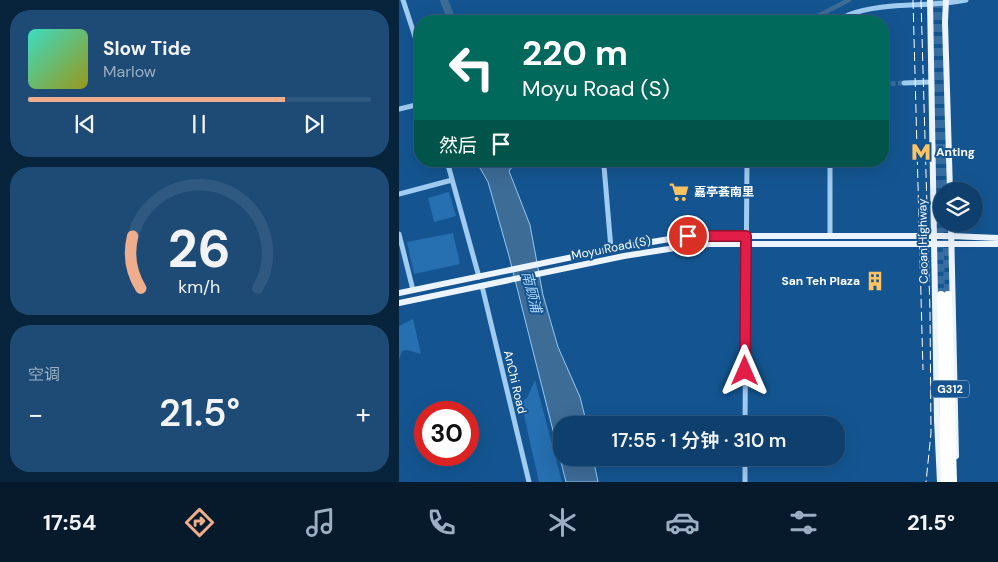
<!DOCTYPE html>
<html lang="zh">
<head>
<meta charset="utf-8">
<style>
  :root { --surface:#0f406d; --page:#1d4b75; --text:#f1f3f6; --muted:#9bafc2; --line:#2f5980; --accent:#eead8d }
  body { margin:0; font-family:"DM Sans","Noto Sans SC",sans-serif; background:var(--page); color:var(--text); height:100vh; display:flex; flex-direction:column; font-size:19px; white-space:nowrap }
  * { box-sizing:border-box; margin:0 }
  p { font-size:16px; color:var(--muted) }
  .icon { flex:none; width:28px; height:28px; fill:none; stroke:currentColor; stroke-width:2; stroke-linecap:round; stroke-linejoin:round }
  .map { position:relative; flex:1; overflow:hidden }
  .side { display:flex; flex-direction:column; gap:10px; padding:10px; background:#08233c; width:399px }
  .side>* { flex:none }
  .guide { position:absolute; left:15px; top:15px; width:475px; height:152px; border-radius:20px; box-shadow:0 5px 20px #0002,0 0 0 1px var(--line); background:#00695c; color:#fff; overflow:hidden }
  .buttons { position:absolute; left:534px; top:182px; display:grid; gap:10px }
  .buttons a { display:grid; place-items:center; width:50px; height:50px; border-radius:50%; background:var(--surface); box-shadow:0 5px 20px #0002,0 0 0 1px var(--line); font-size:25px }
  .speed { position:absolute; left:15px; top:401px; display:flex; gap:10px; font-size:25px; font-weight:700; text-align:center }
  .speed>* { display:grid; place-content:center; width:65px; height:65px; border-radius:50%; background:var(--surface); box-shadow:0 5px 20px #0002,0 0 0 1px var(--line); line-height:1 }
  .speed .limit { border:8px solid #d22; background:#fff; color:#111 }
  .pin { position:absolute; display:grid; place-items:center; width:42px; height:42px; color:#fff; margin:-21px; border:2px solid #fff; border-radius:50%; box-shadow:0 1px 5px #0007 }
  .me { position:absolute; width:55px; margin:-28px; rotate:0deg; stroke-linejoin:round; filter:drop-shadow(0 0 4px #0008) }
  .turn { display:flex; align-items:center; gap:18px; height:105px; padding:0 25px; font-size:22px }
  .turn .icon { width:65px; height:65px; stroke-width:2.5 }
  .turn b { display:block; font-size:35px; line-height:42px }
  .then { display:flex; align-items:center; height:48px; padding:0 25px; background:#0003; gap:10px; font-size:19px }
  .big { font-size:38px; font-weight:600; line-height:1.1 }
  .side .card { flex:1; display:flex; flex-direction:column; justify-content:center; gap:8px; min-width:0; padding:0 18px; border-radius:20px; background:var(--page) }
  .side .dial { align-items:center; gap:0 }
  .dial svg { height:130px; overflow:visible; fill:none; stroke:var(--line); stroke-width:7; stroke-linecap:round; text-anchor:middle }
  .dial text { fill:var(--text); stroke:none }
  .song { display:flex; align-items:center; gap:15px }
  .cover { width:60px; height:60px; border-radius:8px; background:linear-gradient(135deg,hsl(170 70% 55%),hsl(60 70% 35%)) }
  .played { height:5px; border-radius:2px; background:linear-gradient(90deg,var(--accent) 75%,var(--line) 75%) }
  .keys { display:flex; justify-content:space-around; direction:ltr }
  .heat { display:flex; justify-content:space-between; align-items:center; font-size:28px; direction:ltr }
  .trip { position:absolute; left:154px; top:416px; width:292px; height:50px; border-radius:20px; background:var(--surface); box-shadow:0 5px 20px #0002,0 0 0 1px var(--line); font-weight:600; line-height:50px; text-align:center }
  .tabs { display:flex; height:80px; justify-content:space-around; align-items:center; background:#061a2c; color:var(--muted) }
  .tabs .icon { width:35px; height:35px }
  .tabs .on { color:var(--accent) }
  .tabs b { font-size:22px; color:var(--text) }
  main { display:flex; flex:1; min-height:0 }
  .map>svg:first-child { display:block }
  .green { fill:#266fb0 }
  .water { fill:#3d6c97; stroke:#93c8f4 }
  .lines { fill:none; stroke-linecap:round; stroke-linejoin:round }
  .canal { stroke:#3d6c97; stroke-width:4.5 }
  .river { stroke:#3d6c97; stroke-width:8 }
  .minor-tunnel { stroke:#376ea2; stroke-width:5; stroke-dasharray:5 2.5; stroke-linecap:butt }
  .highway-tunnel { stroke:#376ea2; stroke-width:8; stroke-dasharray:8 4; stroke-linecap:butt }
  .minor { stroke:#a1ccf1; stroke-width:5 }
  .major { stroke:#ebf4ff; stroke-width:6 }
  .highway { stroke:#fff; stroke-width:8 }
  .rail { stroke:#fff; stroke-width:1; stroke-dasharray:9 4; stroke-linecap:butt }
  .route-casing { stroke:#92132f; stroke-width:12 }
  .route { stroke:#e11d48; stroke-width:9 }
  .labels { text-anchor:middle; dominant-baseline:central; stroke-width:4; stroke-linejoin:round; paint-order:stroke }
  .shield { fill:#145591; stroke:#b8ccde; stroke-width:1 }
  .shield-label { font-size:11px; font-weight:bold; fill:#fff }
  .poi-label { font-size:12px; font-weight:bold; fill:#fff; stroke:#145591; text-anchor:start }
  .street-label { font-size:12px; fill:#fff; stroke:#145591 }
  .water-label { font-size:14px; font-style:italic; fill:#add6f8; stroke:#145591 }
</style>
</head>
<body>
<main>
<section class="side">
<div class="card">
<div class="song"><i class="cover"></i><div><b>Slow Tide</b><p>Marlow</p></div></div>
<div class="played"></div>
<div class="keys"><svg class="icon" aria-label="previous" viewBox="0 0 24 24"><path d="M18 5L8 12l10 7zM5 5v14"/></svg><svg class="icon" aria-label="pause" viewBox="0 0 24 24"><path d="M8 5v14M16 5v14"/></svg><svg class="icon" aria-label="next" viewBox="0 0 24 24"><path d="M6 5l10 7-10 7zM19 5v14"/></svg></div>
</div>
<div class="card dial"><svg viewBox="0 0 100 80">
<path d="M14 69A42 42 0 1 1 86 69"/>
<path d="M14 69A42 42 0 0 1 9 37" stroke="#eead8d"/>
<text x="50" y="56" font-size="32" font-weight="700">26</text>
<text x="50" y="72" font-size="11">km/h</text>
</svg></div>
<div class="card"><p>空调</p>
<div class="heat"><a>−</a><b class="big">21.5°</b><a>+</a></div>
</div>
</section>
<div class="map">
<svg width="600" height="482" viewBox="0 0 600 482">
  <rect width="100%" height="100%" fill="#145591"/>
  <path class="green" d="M50,192L57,216L35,222L29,198Z
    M54,233L61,264L15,274L8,242Z
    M14,319L22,354L8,350L3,351L0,360V326Z
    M136,380L163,482H140L122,402L128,398Z"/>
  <path class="water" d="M77,161H118L110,171L131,225L144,295L159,347L181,397L188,425H162V458H194L199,482H167L110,256L89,182Z"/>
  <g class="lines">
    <path class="canal" d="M409,21L450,0"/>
    <path class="river" d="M45,0L53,21"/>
    <path class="minor-tunnel" d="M484,84L505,83"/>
    <path class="highway-tunnel" d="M536,0L542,295
      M542,0L547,191
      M547,224L549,295"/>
    <path class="minor" d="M4,0L21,52
      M449,15C485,1 529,8 567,0
      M505,83L533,82
      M0,109L21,104
      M48,161L80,277
      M0,194L53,180
      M0,234L14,290
      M431,236V161
      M212,249L205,166L227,161
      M83,286L130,482
      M346,425L348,161
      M346,482V458"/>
    <path class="major" d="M531,0L538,420L541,482
      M547,0L546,22L551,191
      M552,224L557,456
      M0,293L222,247L289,236H552L600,238
      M0,303L225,256L289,246L310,244H600"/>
    <path class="highway" d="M542,295L546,482
      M549,295L554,482"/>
    <path class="rail" d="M514,0L524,370
      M522,0L531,312L532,433L527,482"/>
  </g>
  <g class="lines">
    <defs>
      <path id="route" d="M289,236H347L346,371"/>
    </defs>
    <use href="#route" class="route-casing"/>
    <use href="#route" class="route"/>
  </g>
  <defs>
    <symbol id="metro-bare" viewBox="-9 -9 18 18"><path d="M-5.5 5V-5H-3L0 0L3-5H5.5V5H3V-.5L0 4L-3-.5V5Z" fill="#ffc461" stroke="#145591" stroke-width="2.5" paint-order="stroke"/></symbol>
    <symbol id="supermarket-bare" viewBox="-9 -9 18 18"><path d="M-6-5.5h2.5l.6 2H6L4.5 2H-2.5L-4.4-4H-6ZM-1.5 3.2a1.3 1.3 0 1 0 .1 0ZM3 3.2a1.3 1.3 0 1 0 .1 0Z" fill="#ffc461" stroke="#145591" stroke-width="2.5" paint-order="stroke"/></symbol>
    <symbol id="building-bare" viewBox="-9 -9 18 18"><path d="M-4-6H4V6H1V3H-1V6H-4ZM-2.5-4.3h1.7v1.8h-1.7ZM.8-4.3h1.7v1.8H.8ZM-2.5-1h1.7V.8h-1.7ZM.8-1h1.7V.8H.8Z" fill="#ffc461" stroke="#145591" stroke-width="2.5" paint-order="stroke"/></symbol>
  </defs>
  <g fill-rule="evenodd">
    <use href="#metro-bare" x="508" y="138" width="28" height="28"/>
    <use href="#supermarket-bare" x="266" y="178" width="28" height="28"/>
    <use href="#building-bare" x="462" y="267" width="28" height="28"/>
  </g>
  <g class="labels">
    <rect class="shield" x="532" y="380.5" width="38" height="17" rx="4"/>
    <g class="shield-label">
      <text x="551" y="389">G312</text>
    </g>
    <g class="poi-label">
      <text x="537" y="152">Anting</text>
      <text x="295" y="192">嘉亭荟南里</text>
      <text x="461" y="281" text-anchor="end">San Teh Plaza</text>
    </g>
    <g class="street-label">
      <text transform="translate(524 241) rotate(-91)">Caoan Highway</text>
      <text transform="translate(212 248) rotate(-11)">Moyu Road (S)</text>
      <text transform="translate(116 382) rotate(77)">AnChi Road</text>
    </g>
    <g class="water-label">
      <text transform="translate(133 292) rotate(76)">南顾浦</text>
    </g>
  </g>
</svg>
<div class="buttons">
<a><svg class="icon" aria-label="layers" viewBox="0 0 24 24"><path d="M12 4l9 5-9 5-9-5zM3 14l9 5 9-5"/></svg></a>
</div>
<div class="speed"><div class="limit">30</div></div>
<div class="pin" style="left:289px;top:236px;background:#d93025"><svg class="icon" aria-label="arrive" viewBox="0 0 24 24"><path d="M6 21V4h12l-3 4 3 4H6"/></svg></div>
<svg class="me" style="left:346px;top:371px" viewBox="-20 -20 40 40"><path d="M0-17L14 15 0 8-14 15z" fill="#e11d48" stroke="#fff" stroke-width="4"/></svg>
<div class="trip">17:55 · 1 分钟 · 310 m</div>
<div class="guide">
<div class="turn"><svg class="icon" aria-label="left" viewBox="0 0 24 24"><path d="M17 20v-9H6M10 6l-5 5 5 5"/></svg><div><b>220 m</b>Moyu Road (S)</div></div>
<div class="then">然后<svg class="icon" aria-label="arrive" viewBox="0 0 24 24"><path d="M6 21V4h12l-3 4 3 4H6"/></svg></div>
</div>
</div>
</main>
<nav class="tabs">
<b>17:54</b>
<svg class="icon on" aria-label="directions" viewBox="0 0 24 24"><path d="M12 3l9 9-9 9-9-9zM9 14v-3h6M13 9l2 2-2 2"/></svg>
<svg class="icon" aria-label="music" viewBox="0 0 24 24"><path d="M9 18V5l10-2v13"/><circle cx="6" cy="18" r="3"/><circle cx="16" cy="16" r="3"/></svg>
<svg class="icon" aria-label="phone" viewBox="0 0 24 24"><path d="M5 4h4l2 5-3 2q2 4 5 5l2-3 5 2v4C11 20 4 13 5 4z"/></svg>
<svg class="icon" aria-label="climate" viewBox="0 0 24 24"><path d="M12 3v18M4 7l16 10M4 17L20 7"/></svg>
<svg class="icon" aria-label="car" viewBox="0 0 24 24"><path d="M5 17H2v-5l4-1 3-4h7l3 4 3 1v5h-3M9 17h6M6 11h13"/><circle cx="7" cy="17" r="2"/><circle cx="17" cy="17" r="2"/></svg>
<svg class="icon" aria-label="filters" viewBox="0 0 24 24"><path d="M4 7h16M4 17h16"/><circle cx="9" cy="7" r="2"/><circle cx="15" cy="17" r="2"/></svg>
<b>21.5°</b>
</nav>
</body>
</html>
